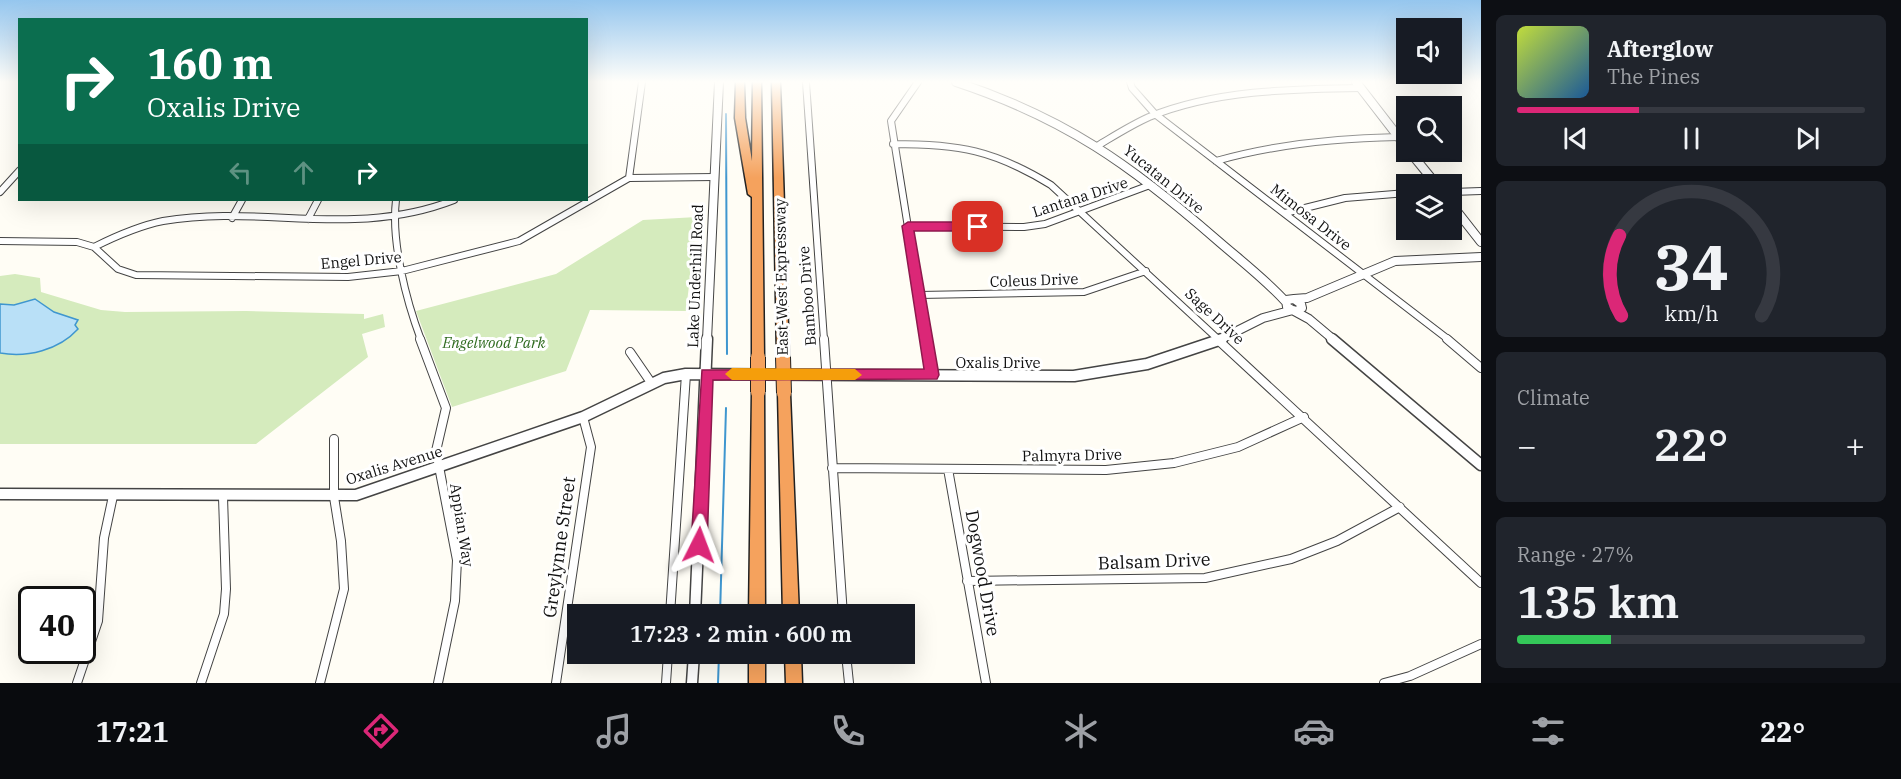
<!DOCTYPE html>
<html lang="en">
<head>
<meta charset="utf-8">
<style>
  :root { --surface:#171b24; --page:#20242c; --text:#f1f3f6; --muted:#9ea1a6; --line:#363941; --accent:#db2777 }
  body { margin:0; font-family:"IBM Plex Serif",serif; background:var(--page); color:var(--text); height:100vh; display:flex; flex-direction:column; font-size:22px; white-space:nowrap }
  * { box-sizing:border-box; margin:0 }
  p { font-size:20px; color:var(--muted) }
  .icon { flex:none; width:33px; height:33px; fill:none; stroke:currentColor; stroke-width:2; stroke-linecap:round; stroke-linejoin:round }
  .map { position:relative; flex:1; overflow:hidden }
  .drawer { display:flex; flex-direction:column; gap:15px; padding:15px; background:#0d0f14; width:420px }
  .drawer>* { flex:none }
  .banner { position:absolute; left:18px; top:18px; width:570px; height:183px; border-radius:0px; box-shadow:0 6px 24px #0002; background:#0b6e4f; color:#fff; overflow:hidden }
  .tools { position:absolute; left:1396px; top:18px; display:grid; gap:12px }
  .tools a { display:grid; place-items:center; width:66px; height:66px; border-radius:0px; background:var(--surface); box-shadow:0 6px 24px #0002; font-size:30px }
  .speed { position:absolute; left:18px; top:586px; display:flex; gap:12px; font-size:30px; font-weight:700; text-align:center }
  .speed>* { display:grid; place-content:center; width:78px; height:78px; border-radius:50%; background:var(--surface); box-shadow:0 6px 24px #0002; line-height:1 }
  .speed .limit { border:3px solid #111; border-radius:9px; background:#fff; color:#111 }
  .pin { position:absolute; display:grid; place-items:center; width:51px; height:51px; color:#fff; margin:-26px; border-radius:12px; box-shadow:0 3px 9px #0006 }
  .me { position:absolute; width:66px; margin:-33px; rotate:3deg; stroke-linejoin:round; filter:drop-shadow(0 0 4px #0008) }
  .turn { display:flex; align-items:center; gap:21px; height:126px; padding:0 30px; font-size:27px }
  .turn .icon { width:78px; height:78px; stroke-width:2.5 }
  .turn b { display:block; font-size:42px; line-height:51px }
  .lanes { display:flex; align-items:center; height:57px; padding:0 30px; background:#0003; justify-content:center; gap:30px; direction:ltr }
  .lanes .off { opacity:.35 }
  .big { font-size:45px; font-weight:600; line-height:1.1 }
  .drawer .card { flex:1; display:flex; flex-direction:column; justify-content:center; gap:9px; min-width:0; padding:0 21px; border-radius:9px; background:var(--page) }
  .drawer .dial { align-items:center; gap:0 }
  .dial svg { height:156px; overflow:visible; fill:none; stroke:var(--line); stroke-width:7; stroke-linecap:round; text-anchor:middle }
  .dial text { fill:var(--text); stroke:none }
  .song { display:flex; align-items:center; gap:18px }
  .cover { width:72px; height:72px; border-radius:9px; background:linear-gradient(135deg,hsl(70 70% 55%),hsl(210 70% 35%)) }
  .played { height:6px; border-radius:3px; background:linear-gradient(90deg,var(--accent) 35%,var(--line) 35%) }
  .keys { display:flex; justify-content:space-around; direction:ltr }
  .heat { display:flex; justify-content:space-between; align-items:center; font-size:33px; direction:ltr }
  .charge { height:9px; border-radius:4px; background:linear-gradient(90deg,#34c759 27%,var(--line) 0) }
  .trip { position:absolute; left:567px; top:604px; width:348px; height:60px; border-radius:0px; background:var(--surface); box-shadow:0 6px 24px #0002; font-weight:600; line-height:60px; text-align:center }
  .tabs { display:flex; height:96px; justify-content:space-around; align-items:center; background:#090b0e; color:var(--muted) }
  .tabs .icon { width:42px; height:42px }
  .tabs .selected { color:var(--accent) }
  .tabs b { font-size:27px; color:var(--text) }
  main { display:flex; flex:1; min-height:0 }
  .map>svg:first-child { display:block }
  .green { fill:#d5ebbd }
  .water { fill:#b9e0f7; stroke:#3f96cf; stroke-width:1.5 }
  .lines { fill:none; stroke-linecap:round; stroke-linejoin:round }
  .stream { stroke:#3f96cf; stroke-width:2 }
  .minor-far1-casing { stroke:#444; stroke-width:8 }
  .minor-casing { stroke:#444; stroke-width:10 }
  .tertiary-far1-casing { stroke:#444; stroke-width:10 }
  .tertiary-casing { stroke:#444; stroke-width:13 }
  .motorway-casing { stroke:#222; stroke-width:3 }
  .minor-far1 { stroke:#fff; stroke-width:6 }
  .minor { stroke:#fff; stroke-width:8 }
  .tertiary-far1 { stroke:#fff; stroke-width:8 }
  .tertiary { stroke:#fff; stroke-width:10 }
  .motorway { fill:#f5a25d; fill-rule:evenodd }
  .motorway-bridge-casing { stroke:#222; stroke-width:16; stroke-linecap:butt }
  .motorway-bridge { stroke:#f5a25d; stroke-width:14 }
  .route { fill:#db2777; stroke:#8e194d; stroke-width:1.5 }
  .slow { fill:#f59e0b }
  .labels { text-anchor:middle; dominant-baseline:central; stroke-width:6; stroke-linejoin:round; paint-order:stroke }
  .street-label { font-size:15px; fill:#111; stroke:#fff }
  .park-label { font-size:15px; font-style:italic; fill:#2f6b1f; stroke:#fff }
  .near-street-label { font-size:18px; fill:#111; stroke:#fff }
</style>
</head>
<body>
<main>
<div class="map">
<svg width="1481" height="683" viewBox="0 0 1481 683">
  <rect width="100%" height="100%" fill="#fffdf5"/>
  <path class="green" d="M697,217L686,311L590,310L566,371L452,407L416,311L556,274L643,220Z
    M15,274L40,278L41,292L101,310L125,312L246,311L364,314V319L383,314L385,327L362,334L368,357L256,444H0V276Z"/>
  <path class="water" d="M35,299L54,312L78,320L75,325L78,329C59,350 27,358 0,353V304L14,305Z"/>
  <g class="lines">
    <path class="stream" d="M726,114L727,354
      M720,615L726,408
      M718,683L719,654"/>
    <defs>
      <path id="minor-far1" d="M806,82L824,340
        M918,82L891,121L926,340
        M1130,82L1132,88L1155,114L1449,340
        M893,144C959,144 994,150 1051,185L1219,340
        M1097,146C1114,136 1131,125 1149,117C1215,90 1290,89 1361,88
        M1216,161C1276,144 1335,138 1398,137
        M629,178L642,82
        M0,192L20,170
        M1452,192L1481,191
        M396,200C391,242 406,300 421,340
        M1285,213L1345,198L1407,193
        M232,218L242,200
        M308,219L318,200
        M908,226L1024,227L1045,224L1150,185
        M0,241L77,242L94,247L118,269L136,275L348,277L402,271L519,241L629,178L714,177
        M94,247C116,236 138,226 163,221C262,204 354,239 454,200
        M919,295L1084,292L1146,271"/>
      <path id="minor" d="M420,339L446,408L436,451L457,560L455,601L438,683
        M824,339L843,615
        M926,339L932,375
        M1217,339L1481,583
        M1447,339L1481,368
        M630,352L652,384
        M832,468L1106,470L1174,463L1238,447L1304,417
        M948,469L986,683
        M967,581L1205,578L1291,559L1337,541L1400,507
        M670,615L686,374
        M846,654L849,683
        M77,683L98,621L104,538L113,496
        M201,683L224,614L226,589L223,497
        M320,683L344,589L341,541L334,497V439
        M556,683L591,447L583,417
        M666,683L668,654
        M1384,683L1410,676L1481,644"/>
      <path id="tertiary-far1" d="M956,82C1065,118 1131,165 1217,240C1240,260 1265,279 1285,301
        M1356,82L1407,148
        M1410,152L1436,184
        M1452,205L1481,242
        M1294,299L1307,298L1395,261L1481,257
        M1296,311L1302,308L1301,304L1294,299L1286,300L1287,307L1309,319L1334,340
        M707,340L719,82
        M1219,340L1263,318L1293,310"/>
      <path id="tertiary" d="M1332,339L1481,465
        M0,494L356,495L583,417L664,378L686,374L1074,376L1147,364L1222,339
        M695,615L707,339
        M692,683L694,654"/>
      <path id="motorway" d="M736,82H744L745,118L752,161L753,82H761L764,357L762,360H754L752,357V197L748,194L735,118Z
        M772,82H780L789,357L787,360H779L777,357Z
        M758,387L762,388L764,392L765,615H749L752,392L754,388Z
        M784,388L788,389L790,393L799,615H783L778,393L780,389Z
        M749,654H765V683H749Z
        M785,654H801L802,683H786Z"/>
    </defs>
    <use href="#minor-far1" class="minor-far1-casing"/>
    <use href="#minor" class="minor-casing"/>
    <use href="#tertiary-far1" class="tertiary-far1-casing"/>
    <use href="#tertiary" class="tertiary-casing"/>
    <use href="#motorway" class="motorway-casing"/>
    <use href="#minor-far1" class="minor-far1"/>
    <use href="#minor" class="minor"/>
    <use href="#tertiary-far1" class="tertiary-far1"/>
    <use href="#tertiary" class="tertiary"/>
    <use href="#motorway" class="motorway"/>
    <defs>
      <path id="motorway-bridge" d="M758,357V392
        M783,357L784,393"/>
    </defs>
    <use href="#motorway-bridge" class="motorway-bridge-casing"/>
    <use href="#motorway-bridge" class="motorway-bridge"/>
  </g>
  <linearGradient id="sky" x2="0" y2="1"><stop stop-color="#95c6ee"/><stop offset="0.46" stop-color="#fffefa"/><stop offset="1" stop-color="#fffefa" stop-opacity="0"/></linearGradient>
  <rect width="1481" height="178" fill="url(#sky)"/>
  <path class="route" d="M908,222H978L984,227L978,231H914L939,375L937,379L713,380L707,545L704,551L699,553L693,551L691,545L702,370L924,369L902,226Z"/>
  <path class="slow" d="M732,368L855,369L862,375L855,380H732L725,374Z"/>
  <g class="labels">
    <g class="street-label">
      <text transform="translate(1164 179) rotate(39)">Yucatan Drive</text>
      <text transform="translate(1080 197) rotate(-18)">Lantana Drive</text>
      <text transform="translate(1311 217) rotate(38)">Mimosa Drive</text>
      <text transform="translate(361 260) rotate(-5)">Engel Drive</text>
      <text transform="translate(695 276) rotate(-88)">Lake Underhill Road</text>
      <text transform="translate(781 277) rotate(-91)">East-West Expressway</text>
      <text transform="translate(1034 280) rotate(-2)">Coleus Drive</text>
      <text transform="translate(807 296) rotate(-94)">Bamboo Drive</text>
      <text transform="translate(1215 316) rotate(43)">Sage Drive</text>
      <text x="998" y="362">Oxalis Drive</text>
      <text transform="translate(1072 455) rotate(-1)">Palmyra Drive</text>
      <text transform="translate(394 465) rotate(-17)">Oxalis Avenue</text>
      <text transform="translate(462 525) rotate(81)">Appian Way</text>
    </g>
    <g class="park-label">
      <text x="494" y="342">Engelwood Park</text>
    </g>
    <g class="near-street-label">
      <text transform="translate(559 547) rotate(-82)">Greylynne Street</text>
      <text transform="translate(1154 561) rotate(-2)">Balsam Drive</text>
      <text transform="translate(983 573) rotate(80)">Dogwood Drive</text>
    </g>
  </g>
</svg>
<div class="tools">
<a><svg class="icon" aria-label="sound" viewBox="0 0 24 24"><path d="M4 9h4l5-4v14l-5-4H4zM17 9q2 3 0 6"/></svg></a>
<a><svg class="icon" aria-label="search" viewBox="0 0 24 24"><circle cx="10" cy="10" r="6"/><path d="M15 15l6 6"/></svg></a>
<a><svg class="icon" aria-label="layers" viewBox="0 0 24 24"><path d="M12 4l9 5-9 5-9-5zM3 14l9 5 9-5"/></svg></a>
</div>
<div class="speed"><div class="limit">40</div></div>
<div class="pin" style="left:978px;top:227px;background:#d93025"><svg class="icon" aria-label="arrive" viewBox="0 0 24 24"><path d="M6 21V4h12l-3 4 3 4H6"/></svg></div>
<svg class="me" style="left:699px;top:545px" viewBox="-20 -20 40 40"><path d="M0-17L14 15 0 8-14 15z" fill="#db2777" stroke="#fff" stroke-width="4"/></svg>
<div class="trip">17:23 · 2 min · 600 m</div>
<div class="banner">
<div class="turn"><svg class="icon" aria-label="right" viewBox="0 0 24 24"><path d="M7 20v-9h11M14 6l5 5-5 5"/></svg><div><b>160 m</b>Oxalis Drive</div></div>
<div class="lanes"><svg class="icon off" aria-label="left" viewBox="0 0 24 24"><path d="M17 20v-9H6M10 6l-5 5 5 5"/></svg><svg class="icon off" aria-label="ahead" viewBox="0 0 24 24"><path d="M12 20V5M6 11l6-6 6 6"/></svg><svg class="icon" aria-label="right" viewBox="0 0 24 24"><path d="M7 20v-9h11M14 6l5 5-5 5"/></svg></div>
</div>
</div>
<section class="drawer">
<div class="card">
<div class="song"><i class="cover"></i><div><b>Afterglow</b><p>The Pines</p></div></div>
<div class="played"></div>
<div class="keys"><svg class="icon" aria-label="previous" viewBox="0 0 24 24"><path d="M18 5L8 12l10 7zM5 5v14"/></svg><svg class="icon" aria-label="pause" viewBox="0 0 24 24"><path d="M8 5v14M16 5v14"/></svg><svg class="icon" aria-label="next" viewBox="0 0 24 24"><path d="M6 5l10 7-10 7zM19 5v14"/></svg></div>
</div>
<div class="card dial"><svg viewBox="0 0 100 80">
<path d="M14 69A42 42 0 1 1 86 69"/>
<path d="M14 69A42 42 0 0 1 13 28" stroke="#db2777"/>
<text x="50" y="56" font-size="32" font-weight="700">34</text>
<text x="50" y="72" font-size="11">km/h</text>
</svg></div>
<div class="card"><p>Climate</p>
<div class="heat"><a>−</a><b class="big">22°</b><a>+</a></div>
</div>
<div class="card"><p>Range · 27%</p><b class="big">135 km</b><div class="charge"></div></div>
</section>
</main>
<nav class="tabs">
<b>17:21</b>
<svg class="icon selected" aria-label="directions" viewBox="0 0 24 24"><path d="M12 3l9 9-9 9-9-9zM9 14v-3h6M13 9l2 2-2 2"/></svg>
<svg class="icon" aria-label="music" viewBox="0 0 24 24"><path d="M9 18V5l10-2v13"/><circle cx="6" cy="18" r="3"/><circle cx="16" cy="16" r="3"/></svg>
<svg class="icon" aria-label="phone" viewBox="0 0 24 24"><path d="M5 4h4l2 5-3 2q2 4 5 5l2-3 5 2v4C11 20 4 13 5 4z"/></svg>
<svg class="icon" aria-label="climate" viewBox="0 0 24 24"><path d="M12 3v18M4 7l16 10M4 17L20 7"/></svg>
<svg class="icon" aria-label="car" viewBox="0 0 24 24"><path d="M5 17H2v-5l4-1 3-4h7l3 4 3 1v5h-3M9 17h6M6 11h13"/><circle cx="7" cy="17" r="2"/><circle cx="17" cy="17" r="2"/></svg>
<svg class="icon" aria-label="filters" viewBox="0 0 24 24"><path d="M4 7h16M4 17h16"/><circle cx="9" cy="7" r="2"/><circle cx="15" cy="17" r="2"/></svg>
<b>22°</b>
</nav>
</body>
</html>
